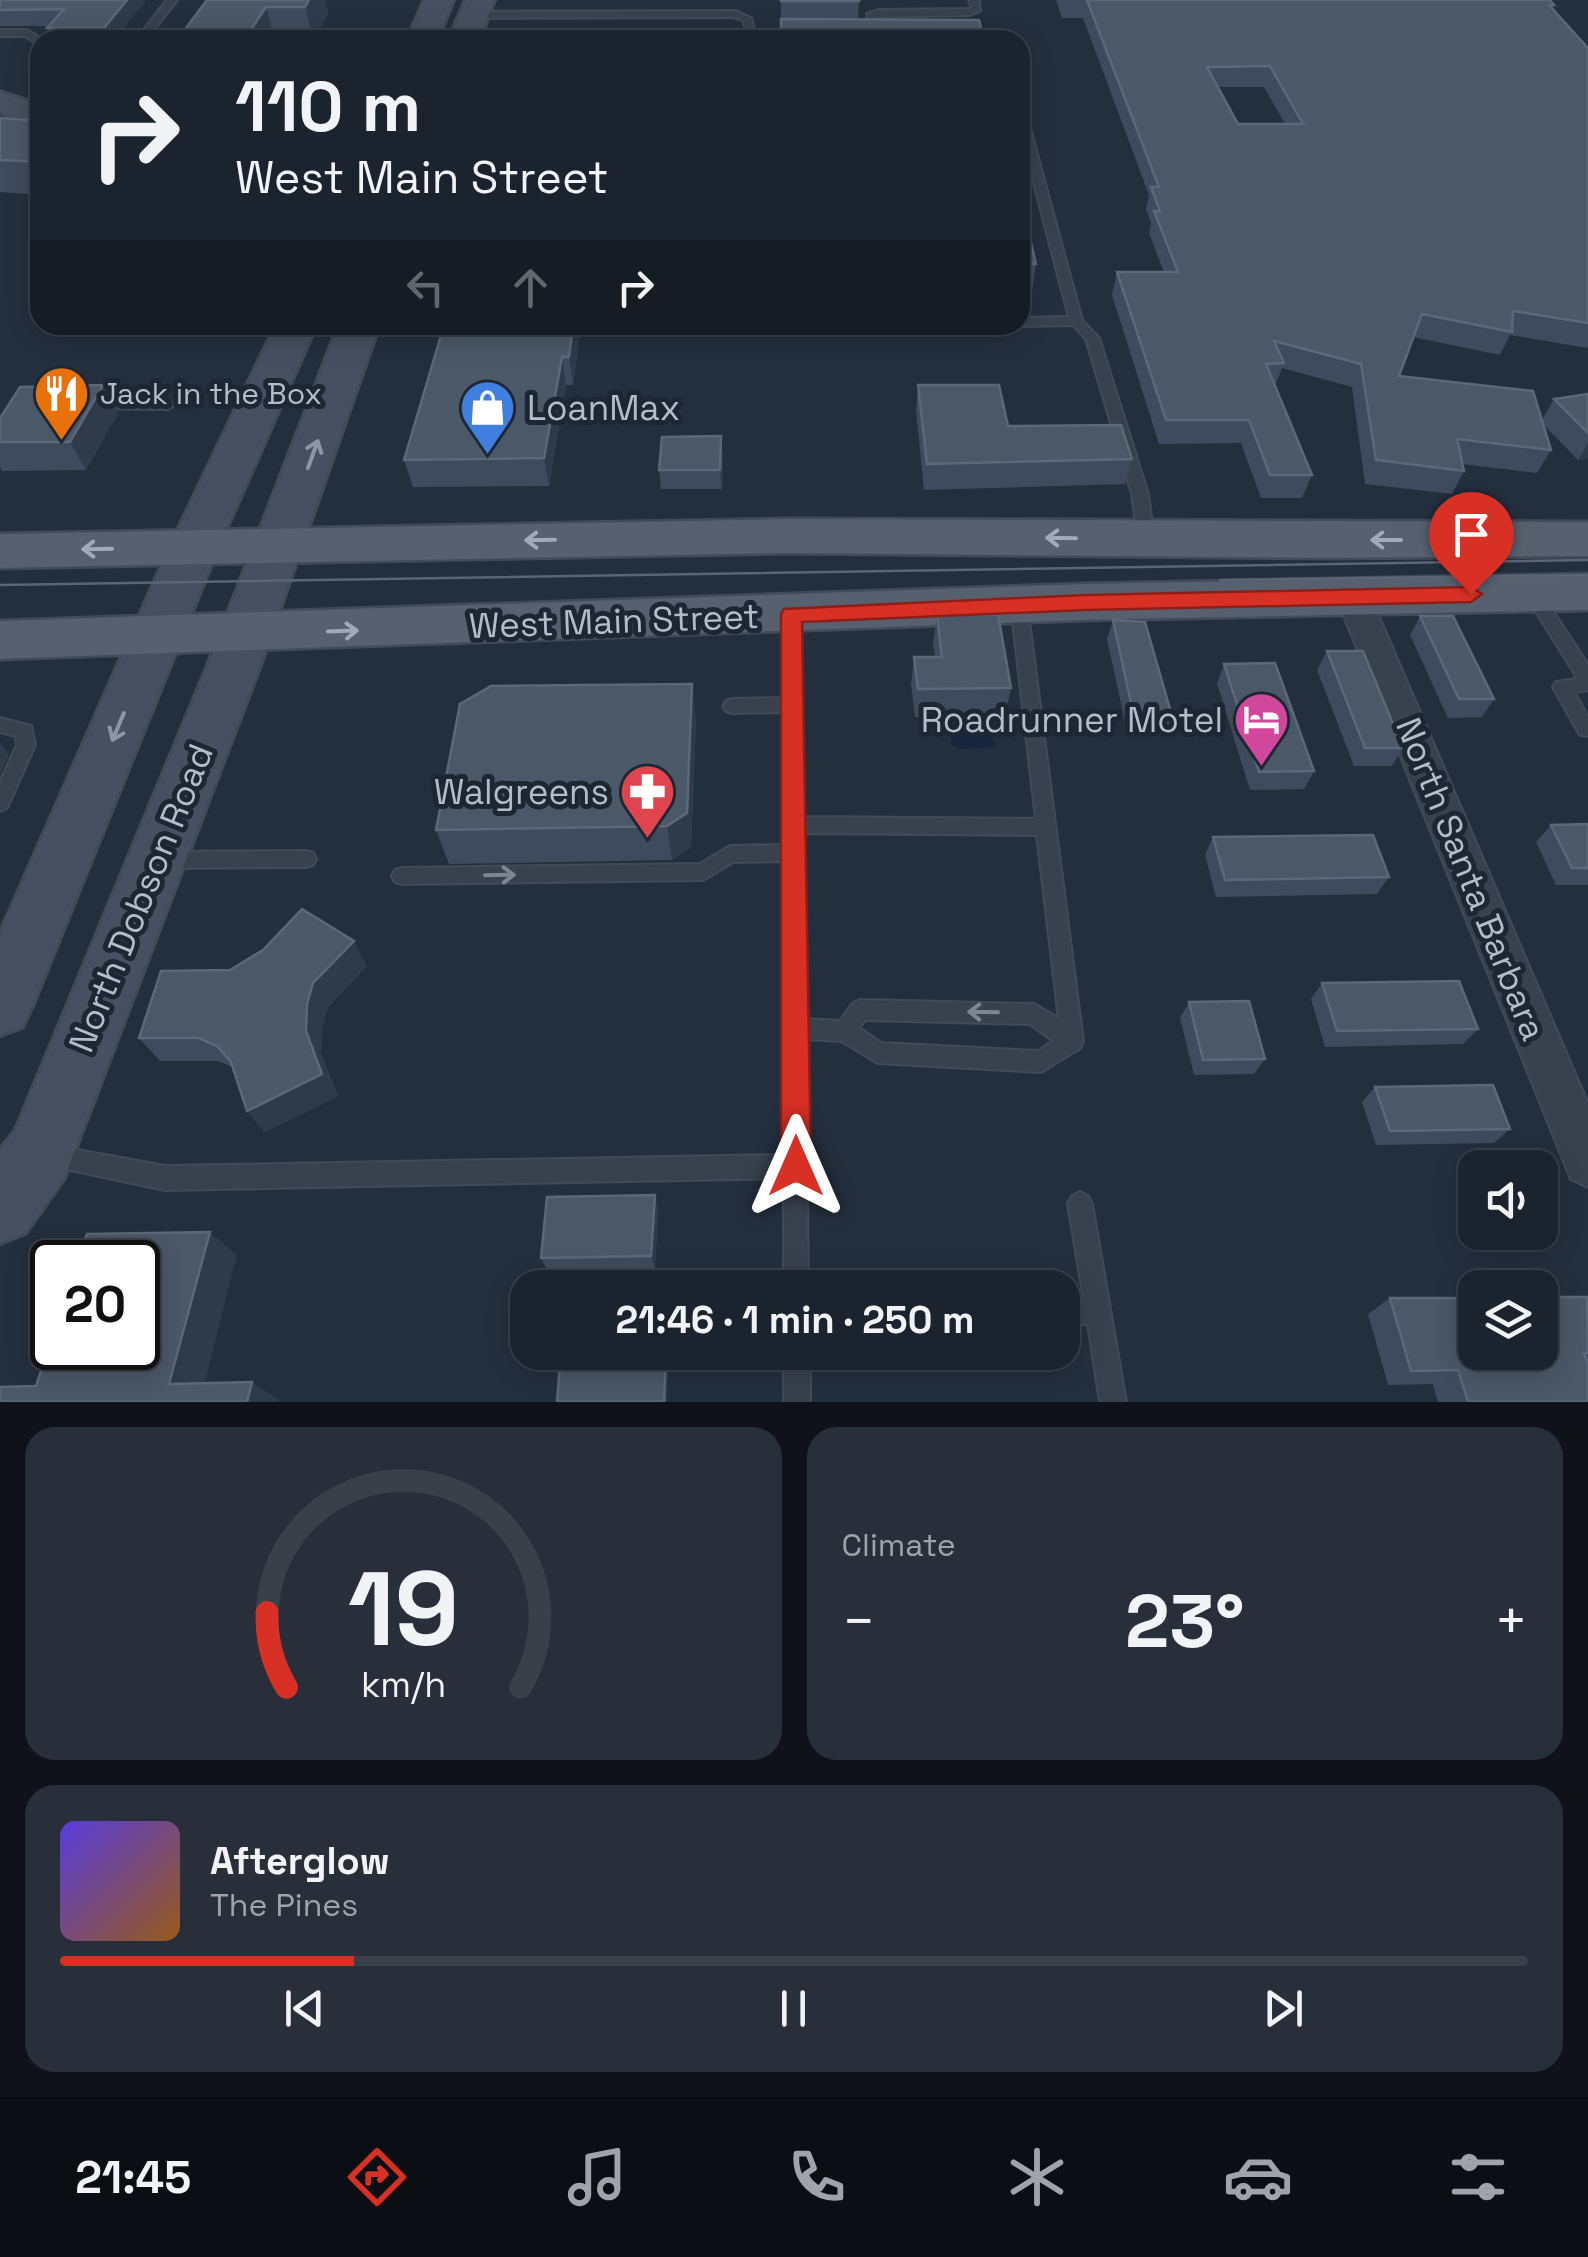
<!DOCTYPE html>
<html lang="en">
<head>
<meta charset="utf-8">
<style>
  :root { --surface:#1b232e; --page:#282f3a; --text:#f1f3f6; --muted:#a0a4aa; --line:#39404a; --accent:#d93025 }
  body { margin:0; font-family:"Space Grotesk",sans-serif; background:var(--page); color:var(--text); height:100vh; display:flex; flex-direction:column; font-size:38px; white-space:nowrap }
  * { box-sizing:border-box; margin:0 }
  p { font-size:32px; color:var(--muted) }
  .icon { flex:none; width:55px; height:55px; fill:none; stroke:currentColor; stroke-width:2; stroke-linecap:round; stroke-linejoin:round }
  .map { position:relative; height:1402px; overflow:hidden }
  .sheet { display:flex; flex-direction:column; gap:25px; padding:25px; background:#0f1319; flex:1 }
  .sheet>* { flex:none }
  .banner { position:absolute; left:30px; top:30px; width:1000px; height:305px; border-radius:30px; box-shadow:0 5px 25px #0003,0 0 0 2px var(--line); background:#1b232e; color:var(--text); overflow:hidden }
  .fabs { position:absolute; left:1458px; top:1150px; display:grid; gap:20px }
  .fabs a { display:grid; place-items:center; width:100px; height:100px; border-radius:20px; background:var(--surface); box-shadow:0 5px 25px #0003,0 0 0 2px var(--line); font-size:50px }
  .speed { position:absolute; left:30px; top:1240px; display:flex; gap:20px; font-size:50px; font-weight:700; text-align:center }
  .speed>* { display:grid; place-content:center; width:130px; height:130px; border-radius:50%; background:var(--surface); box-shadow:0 5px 25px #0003,0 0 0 2px var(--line); line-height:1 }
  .speed .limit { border:5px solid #111; border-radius:15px; background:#fff; color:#111 }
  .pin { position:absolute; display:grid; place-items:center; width:85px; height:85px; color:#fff; margin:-102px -42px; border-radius:50% 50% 50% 0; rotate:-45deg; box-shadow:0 0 10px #0007 }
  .pin .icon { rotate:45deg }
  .me { position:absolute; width:110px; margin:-55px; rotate:0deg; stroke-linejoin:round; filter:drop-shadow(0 0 8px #0008) }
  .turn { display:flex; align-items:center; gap:35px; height:210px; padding:0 40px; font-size:45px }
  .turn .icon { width:130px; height:130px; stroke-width:2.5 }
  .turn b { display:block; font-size:70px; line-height:85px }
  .lanes { display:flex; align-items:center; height:95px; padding:0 40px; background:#0003; justify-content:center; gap:50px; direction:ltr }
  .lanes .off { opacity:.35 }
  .big { font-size:75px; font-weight:700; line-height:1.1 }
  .sheet .tile { flex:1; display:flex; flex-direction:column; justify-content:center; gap:15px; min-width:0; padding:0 35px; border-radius:30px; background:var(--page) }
  .sheet .dial { align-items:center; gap:0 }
  .dial svg { height:260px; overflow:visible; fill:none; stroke:var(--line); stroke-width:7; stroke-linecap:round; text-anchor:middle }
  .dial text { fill:var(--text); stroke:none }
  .song { display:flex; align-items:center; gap:30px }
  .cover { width:120px; height:120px; border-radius:15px; background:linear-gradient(135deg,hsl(250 70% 55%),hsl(30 70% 35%)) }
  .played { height:10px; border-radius:5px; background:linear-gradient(90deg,var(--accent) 20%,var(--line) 20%) }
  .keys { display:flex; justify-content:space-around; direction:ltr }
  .heat { display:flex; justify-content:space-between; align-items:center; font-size:55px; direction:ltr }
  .sheet .tiles { flex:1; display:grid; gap:25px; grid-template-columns:1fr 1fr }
  .tile:last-child { grid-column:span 2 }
  .trip { position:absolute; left:510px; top:1270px; width:570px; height:100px; border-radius:30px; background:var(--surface); box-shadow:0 5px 25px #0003,0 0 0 2px var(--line); font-weight:700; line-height:100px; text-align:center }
  .tab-bar { display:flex; height:160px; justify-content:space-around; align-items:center; background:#0b0e12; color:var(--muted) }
  .tab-bar .icon { width:70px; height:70px }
  .tab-bar .on { color:var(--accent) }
  .tab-bar b { font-size:45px; color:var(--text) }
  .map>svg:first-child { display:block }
  .water { fill:#17263c }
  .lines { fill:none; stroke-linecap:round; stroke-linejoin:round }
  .lane-casing { stroke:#414a57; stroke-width:4 }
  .street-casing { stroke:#414a57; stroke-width:4 }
  .secondary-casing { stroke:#414a57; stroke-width:6 }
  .primary-casing { stroke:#414a57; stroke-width:5 }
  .lane { fill:#38414e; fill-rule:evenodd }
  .street { fill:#38414e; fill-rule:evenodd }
  .secondary { fill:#465061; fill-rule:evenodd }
  .primary { fill:#56606e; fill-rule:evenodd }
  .tram { stroke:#5a6575; stroke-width:2.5 }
  .wall { fill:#3f4b5c; fill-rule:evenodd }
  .shaded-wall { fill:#2f3b4b }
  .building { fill:#4b5868; stroke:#5c6777; stroke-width:2.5; fill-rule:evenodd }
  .oneway { stroke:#8e96a5 }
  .oneway2 { stroke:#a1aab7 }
  .oneway3 { stroke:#7c8592 }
  .route { fill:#d93025; stroke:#8d1f18; stroke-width:2.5 }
  .labels { text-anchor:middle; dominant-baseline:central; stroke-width:10; stroke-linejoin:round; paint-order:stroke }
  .far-poi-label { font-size:30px; fill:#b4bcc9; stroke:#1d2633; text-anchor:start }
  .poi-label { font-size:35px; fill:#b4bcc9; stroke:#1d2633; text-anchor:end }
  .street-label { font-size:35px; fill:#b4bcc9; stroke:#1d2633 }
</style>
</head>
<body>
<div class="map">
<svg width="1588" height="1402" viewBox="0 0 1588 1402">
  <rect width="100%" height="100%" fill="#242f3e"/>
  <path class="water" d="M983,721L994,727L992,739L997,747L962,749L951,745L952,734L966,732Z"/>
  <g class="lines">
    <defs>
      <path id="lane" d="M167,0H177L146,40H136Z
        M969,0H979L980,11L969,15L875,17L880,39H870L867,14L879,10L968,9L972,8Z
        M736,11L751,18L757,40H747L744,21L734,17L474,18L469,15L474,12Z
        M0,30H27L43,40H40V45L25,36H0Z
        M959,35L1002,37L1007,40H956V36Z
        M1020,107L1025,110L1082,320L1099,338L1148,494L1154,539L1152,543L1146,544L1138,539L1132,494L1086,339L1073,325L1020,326L1016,325H1020V318L1069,317L1020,130Z
        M94,401H168L175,405L168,409L89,408L87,405Z
        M1533,588L1539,590L1588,665V690L1574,692L1588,717V736L1580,735L1553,687L1556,682L1576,679L1575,674L1525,594Z
        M1019,599L1027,605L1083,1041L1080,1048L1041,1072L878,1063L842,1041L805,1039L808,1288H784V1178L165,1190L42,1164L39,1156L42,1148L50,1145L165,1166L784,1155L783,861L733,862L703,880L402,884L395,882L392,876L395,870L402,868L700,864L730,846L783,845V712L732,713L726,711L723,706L726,701L732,699L783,698V615L791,609L799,615L802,817L1036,819L1011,605ZM802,833L1037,835L1059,1019L1034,1004L860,1000L853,1003L840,1021L805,1019ZM865,1020L1030,1024L1054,1041L1038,1051L881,1043L859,1028Z
        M0,718L31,726L35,745L7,808L0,811V782L17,745L16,736L0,732Z
        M306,851L313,853L316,859L313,865L306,867L166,868L159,866L156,860L159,854L166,852Z
        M1080,1192L1088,1196L1092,1204L1126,1402H1100L1088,1324H1062V1300L1084,1299L1068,1204L1072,1196Z
        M784,1352H810V1402H784Z"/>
      <path id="street" d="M1353,584L1365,587L1370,596L1588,1104V1187L1571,1179L1336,596L1341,587Z"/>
      <path id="secondary" d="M425,0H453L437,40H407Z
        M466,0H494L479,40H449Z
        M0,92L40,105V126L0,112Z
        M276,325H316L218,547L32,1006L22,1027L0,1035V934L170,547Z
        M339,325H379L259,668L64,1178L25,1233L0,1243V1150L16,1130L207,668Z"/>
      <path id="primary" d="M786,519L1588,522V556L1326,558L786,553L0,568V534Z
        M1588,574V610L1085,620L0,659V621L1085,584Z"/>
    </defs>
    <use href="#lane" class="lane-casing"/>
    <use href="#street" class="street-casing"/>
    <use href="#secondary" class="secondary-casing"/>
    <use href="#primary" class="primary-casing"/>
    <use href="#lane" class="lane"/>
    <use href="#street" class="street"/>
    <use href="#secondary" class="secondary"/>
    <use href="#primary" class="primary"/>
    <path class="tram" d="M1220,580L1588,575
      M0,585L1588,560"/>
  </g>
  <path class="wall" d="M0,0H146L114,40H53L47,28L49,26H0Z
    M207,0H325L328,14L314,40H177Z
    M781,0H859L858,19L781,40Z
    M1056,0H1550L1554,5L1552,8L1588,48V346L1587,348L1510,335L1500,355L1413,337L1399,376L1542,420L1554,399L1588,394V458L1578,460L1544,425L1551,450L1537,473L1462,464L1464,471L1452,494L1365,484L1352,387L1282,368L1275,386L1312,475L1302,498H1261L1241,443L1159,444L1112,295L1117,272H1164L1149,233L1151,223L1146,209L1149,195L1083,18H1062ZM1218,87H1264L1285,124H1238Z
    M0,118L40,121V195L0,192Z
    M1020,196L1036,264L1032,292H1020Z
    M515,325H604L603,332H580L573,385H566L549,486L413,487L404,460L514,330Z
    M918,385L1008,426L1132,459L1125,484L924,490L916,411Z
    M118,413L86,470L2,471L0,467V418Z
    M723,456L722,489H661L659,470Z
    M937,615L1011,688L1005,716L915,717L911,685L914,657H935L933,643Z
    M1420,616L1494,699L1482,717L1448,718L1410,635Z
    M1113,620L1172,716L1165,735H1128L1107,639Z
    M1327,651L1403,748L1392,766H1354L1317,670Z
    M1224,664L1314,771L1304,789L1250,790L1217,683Z
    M696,720L691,847L672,860L449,864L436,830Z
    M1588,824V885H1556L1536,842L1551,825Z
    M1213,837L1389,877L1377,894L1216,897L1205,855Z
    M367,966L328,1007L322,1028L321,1054L338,1096L265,1132L247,1111L232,1067L218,1061H160L139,1038L230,970Z
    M1322,983L1478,1029L1463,1044L1325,1047L1311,999Z
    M1189,1002L1265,1059L1254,1074L1194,1075L1180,1018Z
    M1375,1087L1510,1129L1494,1143L1376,1145L1362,1102Z
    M658,1208L655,1268L547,1270L541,1258Z
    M1390,1298H1588V1402H1438L1433,1384L1388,1385L1368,1314Z"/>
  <path class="shaded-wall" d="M127,0H146L114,40H109L104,28Z
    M309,0H325L328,14L314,40L305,7Z
    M266,7L275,40H244Z
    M573,325H579L580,332L573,385L569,357Z
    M562,357L566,385L549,486L544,458Z
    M103,385L118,413L86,470L70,442Z
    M721,436L723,456L722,489L720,470Z
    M1588,443V458L1578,460Z
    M692,684L696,720L691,847L672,860L667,826Z
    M0,742L9,754L0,775Z
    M354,941L367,966L328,1007L322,1028L321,1054L338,1096L265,1132L247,1111L307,1004L313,983Z
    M655,1195L658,1208L655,1268L651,1256Z
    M210,1232L237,1255L200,1401L169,1384Z
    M666,1352H669L667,1402H664Z
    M252,1382L279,1400L278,1402H247Z"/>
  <path class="building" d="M0,0H127L104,28H47L64,9L0,10Z
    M207,0H309L305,7H266L244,40H222L219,38L217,40H177Z
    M781,0H859V1H781Z
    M1087,0H1550L1554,5H1549L1588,48V323L1513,311L1512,332L1422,314L1399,376L1533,391L1551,450L1457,439L1464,471L1376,460L1361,364L1274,341L1284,363L1266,364L1312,475H1270L1249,420H1166L1117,272H1178L1154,211H1160L1151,187H1159ZM1270,66L1303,124H1238L1207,67Z
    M781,19L979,20L984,40H781Z
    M0,118L40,121V162L0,160Z
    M1020,196L1036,264H1020Z
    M515,325H573L569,357H562L544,458L404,460L442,332L514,330Z
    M103,385L70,442H0V418L20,387Z
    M918,385H999L1008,426L1121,425L1132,459L927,464Z
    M1588,394V433L1554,399Z
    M721,436L720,470H659L662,437Z
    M998,614L1011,688L918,689L914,657H942L937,615Z
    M1420,616H1453L1494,699H1459Z
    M1113,620L1145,622L1172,716L1134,717Z
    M1327,651H1363L1403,748H1365Z
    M1275,663L1314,771L1259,772L1224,664Z
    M692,684L687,813L667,826L436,830L460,704L491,686Z
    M1588,824V868H1572L1551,825Z
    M1373,835L1389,877L1225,880L1213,837Z
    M302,909L354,941L313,983L307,1004L306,1031L322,1074L247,1111L231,1062L217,1046L199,1038H139L161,971L230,970L263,950Z
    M1459,981L1478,1029L1337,1031L1322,983Z
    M1249,1001L1265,1059L1203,1060L1189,1002Z
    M1493,1085L1510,1129L1390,1131L1375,1087Z
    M655,1195L651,1256L541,1258L547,1197Z
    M210,1232L169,1384L252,1382L247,1402H0V1387L36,1386L52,1337V1348H138V1262H77L87,1234Z
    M1540,1297H1587L1588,1353H1584L1588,1363V1402H1468L1458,1370L1411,1371L1390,1298H1475V1352H1540Z
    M561,1352H666L664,1402H557Z"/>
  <defs><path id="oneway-shaft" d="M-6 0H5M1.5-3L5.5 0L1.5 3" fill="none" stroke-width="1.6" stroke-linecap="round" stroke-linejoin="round" transform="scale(2.5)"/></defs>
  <g class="oneway">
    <use href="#oneway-shaft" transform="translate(313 454) rotate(-70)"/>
    <use href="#oneway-shaft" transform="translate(118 727) rotate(113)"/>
  </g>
  <g class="oneway2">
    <use href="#oneway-shaft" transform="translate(1061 538) rotate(-179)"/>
    <use href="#oneway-shaft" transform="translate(540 540) rotate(179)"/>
    <use href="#oneway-shaft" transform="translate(1386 540) rotate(180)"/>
    <use href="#oneway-shaft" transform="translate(97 549) rotate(179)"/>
    <use href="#oneway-shaft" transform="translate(343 631) rotate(-2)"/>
  </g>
  <g class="oneway3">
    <use href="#oneway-shaft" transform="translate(500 875) rotate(-1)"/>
    <use href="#oneway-shaft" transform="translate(983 1012) rotate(-179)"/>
  </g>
  <path class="route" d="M1471,587L1482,594L1471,602L1085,610L802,622L811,1166L806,1176L796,1181L785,1176L781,1166V614L784,609L1085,595Z"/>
  <defs>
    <symbol id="restaurant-pin" viewBox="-11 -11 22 30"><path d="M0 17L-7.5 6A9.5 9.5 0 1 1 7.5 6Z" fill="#e8710a" stroke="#1d2633"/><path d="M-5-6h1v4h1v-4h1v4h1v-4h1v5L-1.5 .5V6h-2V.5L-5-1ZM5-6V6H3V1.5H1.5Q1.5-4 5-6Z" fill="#fff"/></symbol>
    <symbol id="shop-pin" viewBox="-11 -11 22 30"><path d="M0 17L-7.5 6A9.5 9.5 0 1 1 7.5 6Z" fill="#3f7fe0" stroke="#1d2633"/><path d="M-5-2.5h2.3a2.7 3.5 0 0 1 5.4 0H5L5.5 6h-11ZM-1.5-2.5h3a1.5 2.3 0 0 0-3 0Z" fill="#fff"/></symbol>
    <symbol id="hotel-pin" viewBox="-11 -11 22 30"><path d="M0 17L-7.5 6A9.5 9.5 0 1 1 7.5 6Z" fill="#d1479c" stroke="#1d2633"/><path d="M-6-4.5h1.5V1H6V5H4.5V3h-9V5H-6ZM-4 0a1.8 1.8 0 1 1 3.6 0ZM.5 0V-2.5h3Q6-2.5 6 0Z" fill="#fff"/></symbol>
    <symbol id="pharmacy-pin" viewBox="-11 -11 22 30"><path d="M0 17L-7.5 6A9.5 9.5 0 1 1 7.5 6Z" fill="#e0444e" stroke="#1d2633"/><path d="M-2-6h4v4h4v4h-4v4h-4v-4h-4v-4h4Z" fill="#fff"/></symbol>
  </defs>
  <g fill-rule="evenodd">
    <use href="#restaurant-pin" x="30" y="362" width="63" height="86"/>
    <use href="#shop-pin" x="456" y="376" width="63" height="86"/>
    <use href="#hotel-pin" x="1230" y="688" width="63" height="86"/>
    <use href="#pharmacy-pin" x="616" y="760" width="63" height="86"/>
  </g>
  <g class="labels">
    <g class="far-poi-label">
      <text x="100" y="393">Jack in the Box</text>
    </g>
    <g class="poi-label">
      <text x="527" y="408" text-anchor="start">LoanMax</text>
      <text x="1223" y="720">Roadrunner Motel</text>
      <text x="609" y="792">Walgreens</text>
    </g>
    <g class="street-label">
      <text transform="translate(614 621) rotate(-2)">West Main Street</text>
      <text transform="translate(1471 879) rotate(68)">North Santa Barbara</text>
      <text transform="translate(141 898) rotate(-68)">North Dobson Road</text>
    </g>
  </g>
</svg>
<div class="fabs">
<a><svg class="icon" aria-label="sound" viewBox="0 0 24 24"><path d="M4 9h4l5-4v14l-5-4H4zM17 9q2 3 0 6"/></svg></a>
<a><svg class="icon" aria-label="layers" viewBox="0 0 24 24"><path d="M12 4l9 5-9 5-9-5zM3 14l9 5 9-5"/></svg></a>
</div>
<div class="speed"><div class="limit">20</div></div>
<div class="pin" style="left:1471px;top:594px;background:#d93025"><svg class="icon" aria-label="arrive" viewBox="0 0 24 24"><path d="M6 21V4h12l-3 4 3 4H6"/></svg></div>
<svg class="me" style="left:796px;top:1166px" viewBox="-20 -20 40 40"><path d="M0-17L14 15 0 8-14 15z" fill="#d93025" stroke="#fff" stroke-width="4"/></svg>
<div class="trip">21:46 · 1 min · 250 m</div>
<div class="banner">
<div class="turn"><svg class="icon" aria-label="right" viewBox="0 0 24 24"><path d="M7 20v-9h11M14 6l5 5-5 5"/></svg><div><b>110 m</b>West Main Street</div></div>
<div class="lanes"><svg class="icon off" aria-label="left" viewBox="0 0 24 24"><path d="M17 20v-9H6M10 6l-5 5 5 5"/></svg><svg class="icon off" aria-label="ahead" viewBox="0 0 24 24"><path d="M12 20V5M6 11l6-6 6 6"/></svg><svg class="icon" aria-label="right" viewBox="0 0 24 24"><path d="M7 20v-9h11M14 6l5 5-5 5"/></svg></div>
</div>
</div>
<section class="sheet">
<div class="tiles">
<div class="tile dial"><svg viewBox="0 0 100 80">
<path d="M14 69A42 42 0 1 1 86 69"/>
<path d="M14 69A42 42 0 0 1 8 46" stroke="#d93025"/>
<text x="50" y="56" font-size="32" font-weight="700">19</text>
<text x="50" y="72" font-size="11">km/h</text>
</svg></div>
<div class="tile"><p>Climate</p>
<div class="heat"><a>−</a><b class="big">23°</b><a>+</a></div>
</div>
<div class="tile">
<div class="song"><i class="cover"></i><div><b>Afterglow</b><p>The Pines</p></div></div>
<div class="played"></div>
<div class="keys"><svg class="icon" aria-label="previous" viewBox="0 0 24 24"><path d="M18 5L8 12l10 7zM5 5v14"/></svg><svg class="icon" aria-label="pause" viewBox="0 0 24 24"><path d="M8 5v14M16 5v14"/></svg><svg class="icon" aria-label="next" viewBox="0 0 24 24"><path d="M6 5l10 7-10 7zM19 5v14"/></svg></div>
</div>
</div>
</section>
<nav class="tab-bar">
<b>21:45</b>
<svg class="icon on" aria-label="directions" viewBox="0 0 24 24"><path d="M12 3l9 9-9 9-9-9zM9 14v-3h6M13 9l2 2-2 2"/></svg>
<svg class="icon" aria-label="music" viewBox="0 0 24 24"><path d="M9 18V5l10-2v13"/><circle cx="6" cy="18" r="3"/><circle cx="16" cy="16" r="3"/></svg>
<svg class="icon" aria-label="phone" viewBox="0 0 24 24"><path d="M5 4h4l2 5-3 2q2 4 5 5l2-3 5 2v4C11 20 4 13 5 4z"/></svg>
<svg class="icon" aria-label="climate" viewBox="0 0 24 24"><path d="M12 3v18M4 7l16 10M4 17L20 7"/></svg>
<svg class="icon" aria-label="car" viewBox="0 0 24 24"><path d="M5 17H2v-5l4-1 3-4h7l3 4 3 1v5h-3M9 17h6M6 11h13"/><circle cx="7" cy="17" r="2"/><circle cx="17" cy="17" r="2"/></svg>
<svg class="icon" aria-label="filters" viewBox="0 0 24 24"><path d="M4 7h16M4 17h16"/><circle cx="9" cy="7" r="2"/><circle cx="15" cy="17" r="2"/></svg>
</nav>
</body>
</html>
